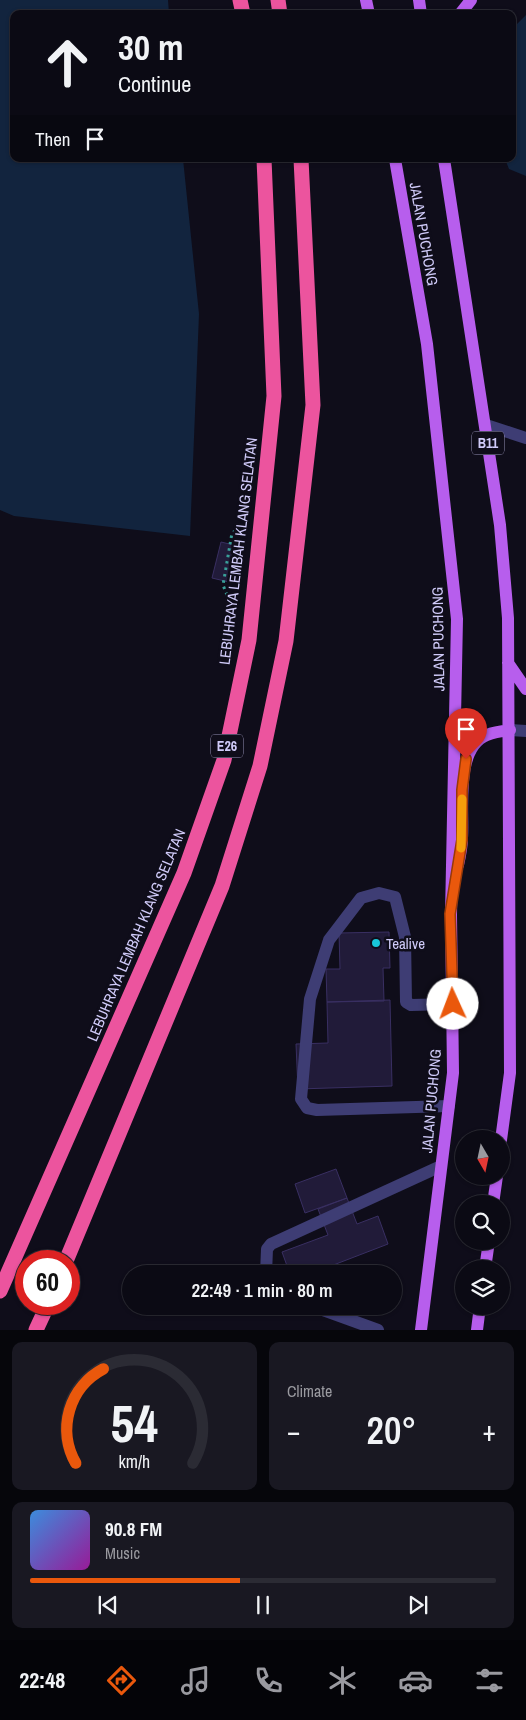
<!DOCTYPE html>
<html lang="en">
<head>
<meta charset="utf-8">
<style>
  :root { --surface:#0b0a14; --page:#191822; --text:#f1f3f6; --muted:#9a9aa0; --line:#2b2b34; --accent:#ea580c }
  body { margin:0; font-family:"Archivo Narrow",sans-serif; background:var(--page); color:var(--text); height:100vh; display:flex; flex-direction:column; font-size:19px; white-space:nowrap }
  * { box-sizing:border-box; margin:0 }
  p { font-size:16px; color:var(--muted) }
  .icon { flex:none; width:28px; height:28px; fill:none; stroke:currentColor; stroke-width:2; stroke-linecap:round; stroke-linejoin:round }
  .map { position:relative; height:1330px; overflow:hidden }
  .sheet { display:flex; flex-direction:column; gap:12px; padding:12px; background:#06060b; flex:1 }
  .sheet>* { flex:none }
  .banner { position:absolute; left:10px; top:10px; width:506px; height:152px; border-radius:10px; box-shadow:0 1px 4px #0004,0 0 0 1px var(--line); background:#0b0a14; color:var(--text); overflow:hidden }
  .needle { width:32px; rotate:171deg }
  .fabs { position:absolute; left:455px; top:1130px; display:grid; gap:10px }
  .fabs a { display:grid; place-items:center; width:55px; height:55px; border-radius:50%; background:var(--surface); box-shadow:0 1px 4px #0004,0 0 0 1px var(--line); font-size:25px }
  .speed { position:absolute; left:15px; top:1250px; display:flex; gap:10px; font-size:25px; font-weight:700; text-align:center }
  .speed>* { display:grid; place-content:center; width:65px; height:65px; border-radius:50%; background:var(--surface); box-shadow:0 1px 4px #0004,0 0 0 1px var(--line); line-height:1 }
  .speed .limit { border:8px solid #d22; background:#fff; color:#111 }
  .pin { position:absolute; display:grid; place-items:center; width:42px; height:42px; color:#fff; margin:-51px -21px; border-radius:50% 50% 50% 0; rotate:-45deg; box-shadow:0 0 5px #0007 }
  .pin .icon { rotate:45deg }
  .me { position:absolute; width:55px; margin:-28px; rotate:358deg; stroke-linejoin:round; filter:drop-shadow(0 0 4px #0008) }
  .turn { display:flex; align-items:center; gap:18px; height:105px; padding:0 25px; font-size:22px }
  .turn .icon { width:65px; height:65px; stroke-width:2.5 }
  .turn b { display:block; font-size:35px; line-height:42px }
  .then { display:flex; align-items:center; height:48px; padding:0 25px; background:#0003; gap:10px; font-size:19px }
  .big { font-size:38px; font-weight:600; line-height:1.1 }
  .sheet .tile { flex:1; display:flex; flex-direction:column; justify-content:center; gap:8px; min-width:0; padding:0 18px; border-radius:10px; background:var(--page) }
  .sheet .dial { align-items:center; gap:0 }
  .dial svg { height:130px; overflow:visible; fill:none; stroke:var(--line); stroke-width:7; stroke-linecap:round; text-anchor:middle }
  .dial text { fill:var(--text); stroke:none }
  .song { display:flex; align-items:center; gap:15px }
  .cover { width:60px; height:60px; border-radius:8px; background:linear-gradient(135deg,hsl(210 70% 55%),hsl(300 70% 35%)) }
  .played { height:5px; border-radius:2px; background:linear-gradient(90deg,var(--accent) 45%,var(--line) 45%) }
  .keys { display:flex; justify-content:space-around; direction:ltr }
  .heat { display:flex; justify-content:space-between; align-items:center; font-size:28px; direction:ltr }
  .sheet .tiles { flex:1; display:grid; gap:12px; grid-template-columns:1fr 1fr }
  .tile:last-child { grid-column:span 2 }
  .trip { position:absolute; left:122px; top:1265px; width:280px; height:50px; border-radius:25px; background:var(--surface); box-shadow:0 1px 4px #0004,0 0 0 1px var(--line); font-weight:600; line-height:50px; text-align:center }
  .menu { display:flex; height:80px; justify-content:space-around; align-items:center; background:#040408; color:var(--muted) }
  .menu .icon { width:35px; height:35px }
  .menu .active { color:var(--accent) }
  .menu b { font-size:22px; color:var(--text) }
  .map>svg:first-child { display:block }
  .water { fill:#12243e }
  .building { fill:#211b39; stroke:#392f62 }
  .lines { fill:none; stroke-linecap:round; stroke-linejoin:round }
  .path { stroke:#39a099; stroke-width:3; stroke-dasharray:2.5 4; stroke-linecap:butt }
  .minor { stroke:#3e3d74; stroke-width:12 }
  .major { stroke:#b75eed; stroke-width:12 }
  .highway { stroke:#ec549e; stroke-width:15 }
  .route-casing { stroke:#983908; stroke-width:12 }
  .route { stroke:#ea580c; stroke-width:9 }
  .slow { stroke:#f59e0b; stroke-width:9 }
  .poi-dot { fill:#18c7d9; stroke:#0f0d1a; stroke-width:2 }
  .labels { text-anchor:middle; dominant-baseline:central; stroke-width:5; stroke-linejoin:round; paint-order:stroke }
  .shield { fill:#0f0d1a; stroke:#9692b6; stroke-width:1 }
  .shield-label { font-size:14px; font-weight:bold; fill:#d0cbf9 }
  .street-label { font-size:15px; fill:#d0cbf9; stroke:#0f0d1a }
  .poi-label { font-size:15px; fill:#d0cbf9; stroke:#0f0d1a; text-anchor:start }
</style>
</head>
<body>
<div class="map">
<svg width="526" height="1330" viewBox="0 0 526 1330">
  <rect width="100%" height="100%" fill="#0f0d1a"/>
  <path class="water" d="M0,0H168L169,14H14V159H183L199,314L190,536L14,516L0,510Z
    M526,15V176L509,169L505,159H512L513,28Z"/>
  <path class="building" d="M221,542L242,547L233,583L212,578Z
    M389,932L390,968H383L384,1001L327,1002L326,969H340L339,933Z
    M390,1000L392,1086L298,1089L296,1044L328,1043L327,1002Z
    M336,1169L347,1198L305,1213L295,1184Z
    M347,1198L357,1224L378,1216L388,1244L310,1274H290L282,1252L328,1235L318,1209Z"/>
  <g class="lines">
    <path class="path" d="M227,595L223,585L232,533L243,526"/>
    <path class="minor" d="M486,425L526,438
      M510,730L526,731
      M449,1106L317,1110L307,1108L301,1099L310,999L329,940L361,898L379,893L395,897L405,937L406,1002L411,1005L453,1004
      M266,1274L267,1249L271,1244L441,1166
      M312,1306L378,1330"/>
    <path class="major" d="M366,0L369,14
      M419,0L421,14
      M460,14L471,0
      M395,159L427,344L457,619L451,915L453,1073L421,1330
      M444,159L500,525L508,618L510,1073L501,1140
      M508,663L526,689
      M458,865C460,856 462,847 462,838C464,810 454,748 487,735C494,732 502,731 510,730
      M493,1204L497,1176
      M485,1269L489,1241
      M477,1330L480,1306"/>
    <path class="highway" d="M240,0L243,14
      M278,0L280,14
      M66,1261L222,886L260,766L286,641L313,405L301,159
      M0,1291L184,873L224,760L249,640L274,396L264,159
      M36,1330L48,1304"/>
  </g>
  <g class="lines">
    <defs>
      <path id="route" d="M453,1004L450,914L462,840V790L466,759"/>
    </defs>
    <use href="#route" class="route-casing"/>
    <use href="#route" class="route"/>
    <path class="slow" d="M461,848L462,799"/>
  </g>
  <circle class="poi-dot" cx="376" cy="943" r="5"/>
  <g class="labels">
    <g class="shield">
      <rect x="472" y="431.5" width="32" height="23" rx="4"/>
      <rect x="211" y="734.5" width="32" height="23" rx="4"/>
    </g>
    <g class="shield-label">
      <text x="488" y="443">B11</text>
      <text x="227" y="746">E26</text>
    </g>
    <g class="street-label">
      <text transform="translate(424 234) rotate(80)">JALAN PUCHONG</text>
      <text transform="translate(238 551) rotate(-83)">LEBUHRAYA LEMBAH KLANG SELATAN</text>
      <text transform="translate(438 639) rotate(-91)">JALAN PUCHONG</text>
      <text transform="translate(136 935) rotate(-67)">LEBUHRAYA LEMBAH KLANG SELATAN</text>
      <text transform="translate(431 1101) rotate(-85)">JALAN PUCHONG</text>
    </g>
    <g class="poi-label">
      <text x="386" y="943">Tealive</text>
    </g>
  </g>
</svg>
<div class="fabs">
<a><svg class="needle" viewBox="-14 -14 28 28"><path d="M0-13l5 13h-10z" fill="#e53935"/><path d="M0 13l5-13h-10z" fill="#9a9aa0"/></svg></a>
<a><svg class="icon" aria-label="search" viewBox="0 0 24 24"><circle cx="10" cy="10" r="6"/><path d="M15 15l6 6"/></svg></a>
<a><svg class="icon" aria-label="layers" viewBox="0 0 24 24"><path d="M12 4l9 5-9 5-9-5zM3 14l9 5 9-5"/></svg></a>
</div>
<div class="speed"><div class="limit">60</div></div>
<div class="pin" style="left:466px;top:759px;background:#d93025"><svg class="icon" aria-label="arrive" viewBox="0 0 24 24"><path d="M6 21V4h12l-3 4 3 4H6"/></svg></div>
<svg class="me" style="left:453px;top:1004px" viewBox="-20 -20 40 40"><circle r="19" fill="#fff"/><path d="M0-13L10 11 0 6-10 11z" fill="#ea580c"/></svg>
<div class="trip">22:49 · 1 min · 80 m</div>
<div class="banner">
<div class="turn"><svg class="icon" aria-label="ahead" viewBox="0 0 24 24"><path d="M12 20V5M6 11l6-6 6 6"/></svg><div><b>30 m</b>Continue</div></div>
<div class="then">Then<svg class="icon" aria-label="arrive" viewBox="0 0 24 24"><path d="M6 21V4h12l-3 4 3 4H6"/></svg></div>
</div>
</div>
<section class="sheet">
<div class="tiles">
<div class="tile dial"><svg viewBox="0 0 100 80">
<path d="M14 69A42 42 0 1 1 86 69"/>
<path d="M14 69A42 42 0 0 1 31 11" stroke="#ea580c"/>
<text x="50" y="56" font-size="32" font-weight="700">54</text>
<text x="50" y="72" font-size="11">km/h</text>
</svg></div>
<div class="tile"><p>Climate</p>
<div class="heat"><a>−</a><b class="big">20°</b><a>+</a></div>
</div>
<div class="tile">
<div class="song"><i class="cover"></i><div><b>90.8 FM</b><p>Music</p></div></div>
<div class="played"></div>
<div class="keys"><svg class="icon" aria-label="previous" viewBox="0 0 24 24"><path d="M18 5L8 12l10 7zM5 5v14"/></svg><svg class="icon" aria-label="pause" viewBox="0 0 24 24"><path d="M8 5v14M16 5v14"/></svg><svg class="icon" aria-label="next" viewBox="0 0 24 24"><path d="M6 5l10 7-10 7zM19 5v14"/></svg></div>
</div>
</div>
</section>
<nav class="menu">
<b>22:48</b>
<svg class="icon active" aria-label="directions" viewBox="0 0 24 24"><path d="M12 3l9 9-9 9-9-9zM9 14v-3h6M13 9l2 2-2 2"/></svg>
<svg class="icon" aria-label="music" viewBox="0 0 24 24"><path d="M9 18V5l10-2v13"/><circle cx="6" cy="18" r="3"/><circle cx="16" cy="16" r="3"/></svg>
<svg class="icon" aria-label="phone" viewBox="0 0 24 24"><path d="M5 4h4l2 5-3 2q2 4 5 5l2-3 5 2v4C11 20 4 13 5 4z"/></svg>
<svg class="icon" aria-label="climate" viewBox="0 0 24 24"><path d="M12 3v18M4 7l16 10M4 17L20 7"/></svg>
<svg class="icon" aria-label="car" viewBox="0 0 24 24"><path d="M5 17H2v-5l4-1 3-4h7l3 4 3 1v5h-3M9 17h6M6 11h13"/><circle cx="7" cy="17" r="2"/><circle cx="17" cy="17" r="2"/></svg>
<svg class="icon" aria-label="filters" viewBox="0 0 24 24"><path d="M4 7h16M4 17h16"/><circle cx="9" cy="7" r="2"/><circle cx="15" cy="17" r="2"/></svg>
</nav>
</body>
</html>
